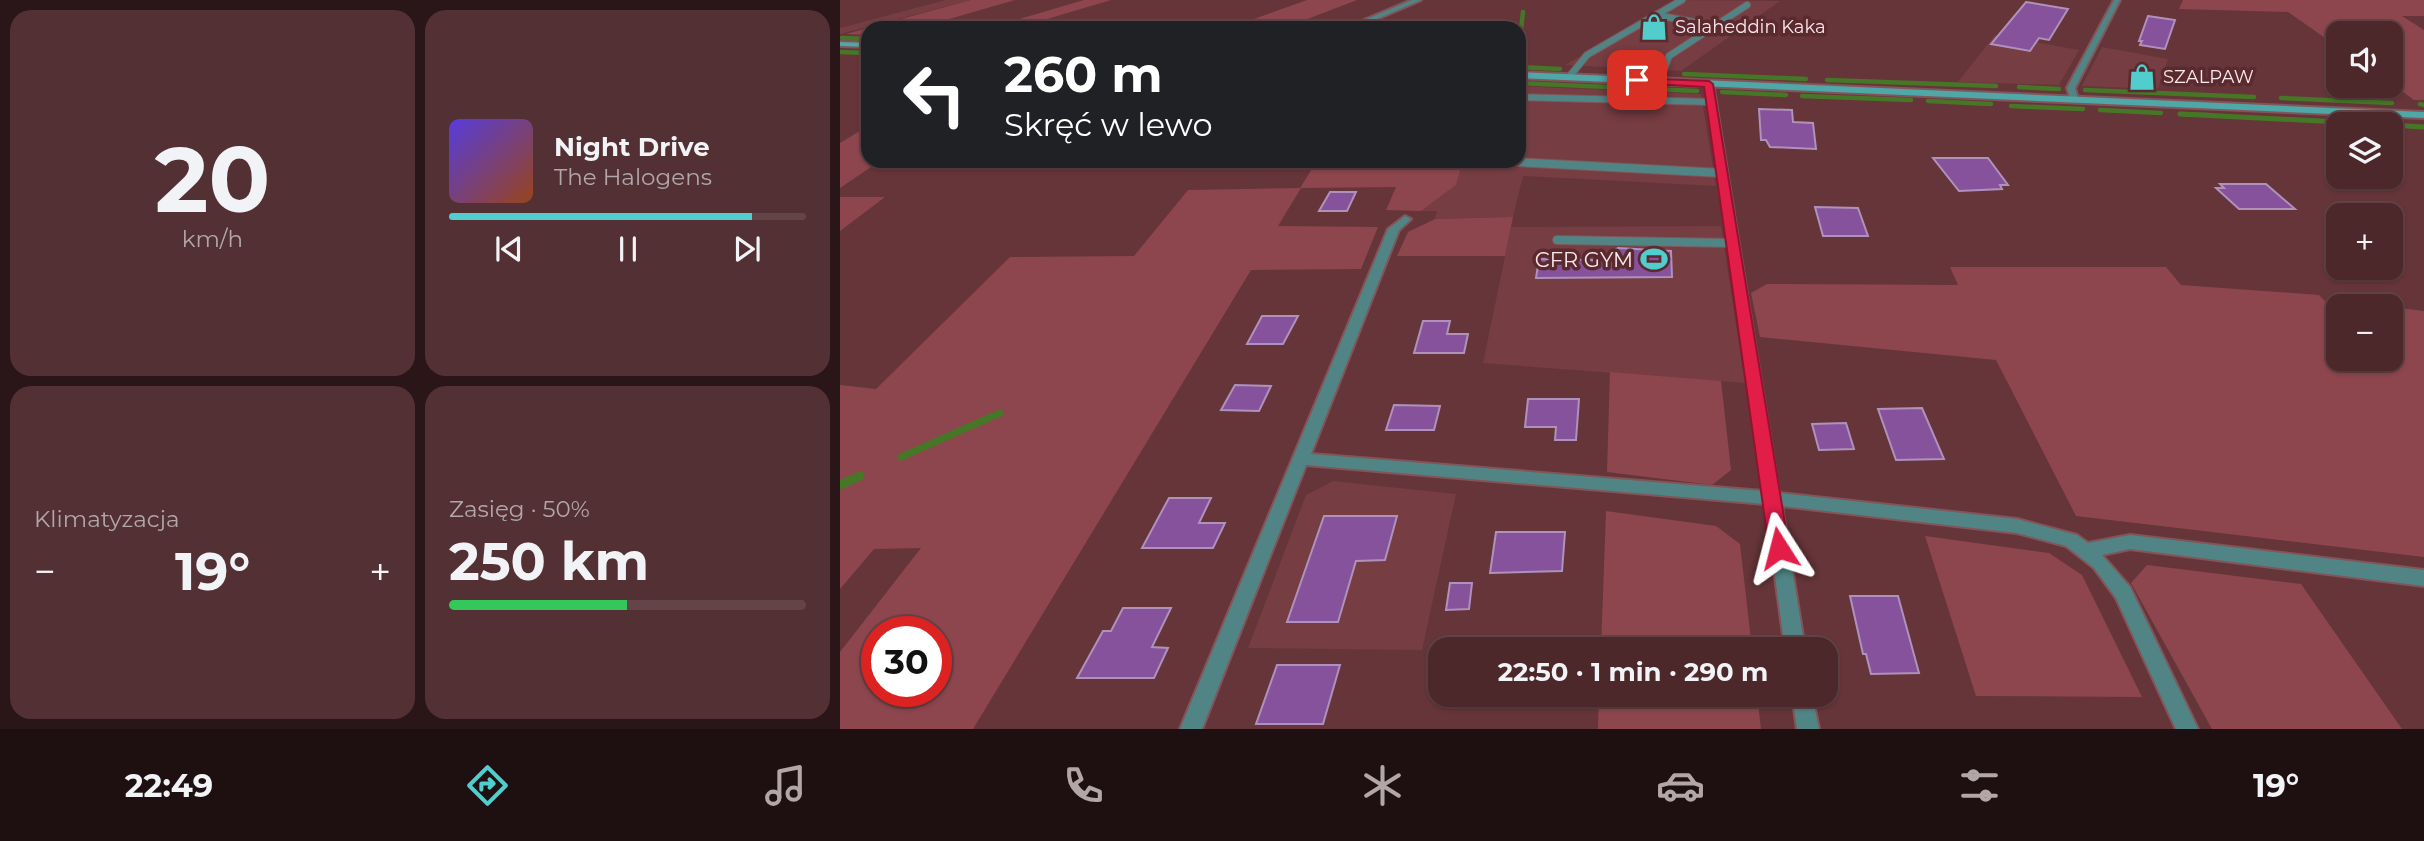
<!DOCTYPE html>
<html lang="pl">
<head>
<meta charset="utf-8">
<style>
  :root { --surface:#4c282b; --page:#533033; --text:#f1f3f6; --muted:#b2a6a9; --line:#634447; --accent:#52cdcd }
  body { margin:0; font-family:Montserrat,sans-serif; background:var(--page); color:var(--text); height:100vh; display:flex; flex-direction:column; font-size:26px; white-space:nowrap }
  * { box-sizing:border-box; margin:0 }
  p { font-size:23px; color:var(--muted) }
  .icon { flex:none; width:38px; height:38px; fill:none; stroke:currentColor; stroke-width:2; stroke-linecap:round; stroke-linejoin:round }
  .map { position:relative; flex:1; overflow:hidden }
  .panel { display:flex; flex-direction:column; gap:10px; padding:10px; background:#2a1618; width:840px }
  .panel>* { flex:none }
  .banner { position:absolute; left:21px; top:21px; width:665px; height:147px; border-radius:21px; box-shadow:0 2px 5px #0004,0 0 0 2px var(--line); background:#202124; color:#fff; overflow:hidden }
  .fabs { position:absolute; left:1486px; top:21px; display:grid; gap:14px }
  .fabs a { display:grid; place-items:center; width:77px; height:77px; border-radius:14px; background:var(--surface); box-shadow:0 2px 5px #0004,0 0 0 2px var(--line); font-size:35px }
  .speed { position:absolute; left:21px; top:616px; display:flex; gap:14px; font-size:35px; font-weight:700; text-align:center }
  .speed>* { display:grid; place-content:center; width:91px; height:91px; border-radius:50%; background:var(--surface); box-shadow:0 2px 5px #0004,0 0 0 2px var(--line); line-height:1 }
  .speed .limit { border:10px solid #d22; background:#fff; color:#111 }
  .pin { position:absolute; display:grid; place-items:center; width:60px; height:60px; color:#fff; margin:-30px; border-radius:14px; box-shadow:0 4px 10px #0006 }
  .me { position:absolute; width:77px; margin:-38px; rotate:351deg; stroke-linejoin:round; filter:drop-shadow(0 0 5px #0008) }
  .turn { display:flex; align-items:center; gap:24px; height:147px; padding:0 28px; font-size:32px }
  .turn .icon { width:91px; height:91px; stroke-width:2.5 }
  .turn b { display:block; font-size:49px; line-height:60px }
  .big { font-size:52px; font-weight:700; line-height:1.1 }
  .panel .card { flex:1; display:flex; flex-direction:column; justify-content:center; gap:10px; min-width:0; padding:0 24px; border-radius:21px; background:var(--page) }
  .panel .dial { align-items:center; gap:0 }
  .dial b { font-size:91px; line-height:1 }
  .song { display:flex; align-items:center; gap:21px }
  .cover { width:84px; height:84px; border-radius:10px; background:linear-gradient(135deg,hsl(250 70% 55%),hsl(20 70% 35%)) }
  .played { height:7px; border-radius:4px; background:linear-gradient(90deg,var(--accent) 85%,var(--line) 85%) }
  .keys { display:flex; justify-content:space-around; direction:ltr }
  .heat { display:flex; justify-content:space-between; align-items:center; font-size:38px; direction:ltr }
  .charge { height:10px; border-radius:5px; background:linear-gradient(90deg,#34c759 50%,var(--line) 0) }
  .panel .tiles { flex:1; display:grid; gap:10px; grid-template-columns:repeat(2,1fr) }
  .trip { position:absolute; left:588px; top:637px; width:410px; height:70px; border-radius:21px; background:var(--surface); box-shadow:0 2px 5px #0004,0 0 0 2px var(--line); font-weight:700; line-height:70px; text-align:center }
  .dock { display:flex; height:112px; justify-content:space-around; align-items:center; background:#1e1011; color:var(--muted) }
  .dock .icon { width:49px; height:49px }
  .dock .active { color:var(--accent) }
  .dock b { font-size:32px; color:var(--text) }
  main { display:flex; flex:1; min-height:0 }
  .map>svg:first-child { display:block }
  .built { fill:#763d42 }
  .green { fill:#8d464d; fill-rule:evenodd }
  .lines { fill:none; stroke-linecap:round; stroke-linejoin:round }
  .stream-far3 { stroke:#467727; stroke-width:4.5 }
  .stream-far2 { stroke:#467727; stroke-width:5 }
  .stream-far1 { stroke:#467727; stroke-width:7 }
  .stream { stroke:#467727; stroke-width:9 }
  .building { fill:#86529b; stroke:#af91bc; stroke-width:2 }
  .lane-far1-casing { stroke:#815559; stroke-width:8 }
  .lane-casing { stroke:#815559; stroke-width:10 }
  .street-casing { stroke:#815559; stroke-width:4 }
  .secondary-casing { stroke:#815559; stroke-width:4 }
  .lane-far1 { stroke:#518585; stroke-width:6 }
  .lane { stroke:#518585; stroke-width:8 }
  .street { fill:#518585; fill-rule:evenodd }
  .secondary { fill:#4fa7a7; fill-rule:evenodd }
  .route { fill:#e11d48; stroke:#92132f; stroke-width:2 }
  .labels { text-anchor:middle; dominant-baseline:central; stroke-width:7; stroke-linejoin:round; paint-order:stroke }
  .far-poi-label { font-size:18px; fill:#fce8e9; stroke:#5a2a2f; text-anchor:start }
  .poi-label { font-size:21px; fill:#fce8e9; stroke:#5a2a2f; text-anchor:end }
</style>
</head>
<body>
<main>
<section class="panel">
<div class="tiles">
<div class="card dial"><b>20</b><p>km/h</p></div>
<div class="card">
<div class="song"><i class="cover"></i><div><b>Night Drive</b><p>The Halogens</p></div></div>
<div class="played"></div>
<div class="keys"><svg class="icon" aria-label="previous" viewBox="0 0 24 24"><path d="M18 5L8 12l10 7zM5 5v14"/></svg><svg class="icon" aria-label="pause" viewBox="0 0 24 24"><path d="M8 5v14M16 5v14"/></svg><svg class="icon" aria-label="next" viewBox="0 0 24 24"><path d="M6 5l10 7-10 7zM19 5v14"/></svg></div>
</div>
<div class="card"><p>Klimatyzacja</p>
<div class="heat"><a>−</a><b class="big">19°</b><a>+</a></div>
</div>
<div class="card"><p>Zasięg · 50%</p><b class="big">250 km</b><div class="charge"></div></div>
</div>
</section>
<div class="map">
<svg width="1584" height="729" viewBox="0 0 1584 729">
  <rect width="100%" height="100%" fill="#663539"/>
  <path class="built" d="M106,0H131L0,34V28Z
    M838,0L940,1L841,71L725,65Z
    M1155,35L1239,50L1219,85L1118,82Z
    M1262,47L1328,59L1318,89L1242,86Z
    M679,86L861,94L876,186L683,176L673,217L595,219L597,211H581L616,185L623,161H679Z
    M881,226L905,383L643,363L671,227Z
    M493,481L616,494L582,650L408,648L466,495Z"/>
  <path class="green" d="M131,0H175L78,28H28V35L6,34Z
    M244,0H271L177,28H149Z
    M467,0H517L444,28H389Z
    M1343,0H1584V16H1562L1584,30V100H1574L1551,83L1550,33H1498V47L1448,12L1339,9Z
    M28,126V161H40L0,188V143Z
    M477,161H623L616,185L581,211L546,210L556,187L461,188L438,226L538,227L521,269L411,270L133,729H0V652L81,548L34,549L0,589V385L36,389L170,257L294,256L348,190L460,188ZM37,632H96V691H37Z
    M0,197H45L0,231Z
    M673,217L665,256H557L568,232L595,219Z
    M1110,267H1326L1341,285L1479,295L1485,301L1538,306H1498V359H1550L1551,307L1584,311V557L1236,516L1156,360L920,337L911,293L927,284L1118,285Z
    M770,372L881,381L891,470L872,485L767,472Z
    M766,511L876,526L900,544L912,649H761Z
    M1085,536L1209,553L1242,575L1302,697L1136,696Z
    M1307,565L1461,584L1562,729H1372L1291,583Z
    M759,695H917L921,729H758Z"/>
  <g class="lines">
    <path class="stream-far3" d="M2,38L28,39
      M679,47L683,12
      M0,52L28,53
      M679,67L720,69
      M844,74L966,79
      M987,80L1156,86
      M679,83L857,91
      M1179,87L1219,89
      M1245,90L1414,97
      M882,92L946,95
      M962,96L1071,100
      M1441,98L1552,103
      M1088,101L1151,104
      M1580,104L1584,105
      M1171,106L1243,109
      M1260,110L1321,113
      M1340,114L1369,115"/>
    <path class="stream-far2" d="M1340,114L1538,124
      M1550,125L1584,127"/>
    <path class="stream-far1" d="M61,457L160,413"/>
    <path class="stream" d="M0,485L20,476"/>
  </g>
  <path class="building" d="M1186,2L1228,9L1209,40L1199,38L1190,51L1151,44Z
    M1308,16L1335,20L1325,49L1300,45L1302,41H1299Z
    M919,109L952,110L953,122L973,123L976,149L930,147L926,140H921Z
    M1093,158H1148L1168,185H1160L1162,189L1119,191Z
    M1380,184H1426L1455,209H1399L1376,188H1384Z
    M490,192H516L507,211H479Z
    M975,207L1018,208L1028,236H983Z
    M778,248L831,251L832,277L696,278L699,259L760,260Z
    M422,316H458L443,344H407Z
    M583,321H610L607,334H628L624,353H574Z
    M395,385L431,386L419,411L381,410Z
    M688,399H739L736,440H715L716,427H685Z
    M554,405L600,406L594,430H546Z
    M1082,408L1104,459L1056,460L1038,409Z
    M1006,423L1014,449L979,450L972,424Z
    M329,498H371L359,523H385L373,548H302Z
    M484,516H557L545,560L516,561L498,622H447Z
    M656,532H725L722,571L650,573Z
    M610,583H632L629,609L606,610Z
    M1010,596H1058L1079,673L1031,674L1026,654H1023Z
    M283,608H331L312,647L328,648L314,678H237L263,631H271Z
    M437,665H500L483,724H416Z"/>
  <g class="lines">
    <defs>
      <path id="lane-far1" d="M842,0L816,15L875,26
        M637,28L644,25
        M729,77L747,55L816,15
        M820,81L829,56L907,5
        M679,97L871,102"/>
      <path id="lane" d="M658,161L882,173
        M717,240L892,243"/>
      <path id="street" d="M572,0H581L516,28H505Z
        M1274,0H1280L1235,88L1238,99L1231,101L1227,88Z
        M869,81L873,84L939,493L1177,519L1237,535L1248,543L1290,535L1584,570V586L1290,549L1262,555L1290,587L1358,729H1336L1276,598L1254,568L1226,546L1177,533L942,506L965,649H945L925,504L466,465L362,729H340L548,229L565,216L571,219L559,230L471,454L923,491L865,84Z
        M952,695H972L979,729H957Z"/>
      <path id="secondary" d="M0,42L28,43V47L0,46Z
        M679,72L1584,112V118L679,78Z"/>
    </defs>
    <use href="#lane-far1" class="lane-far1-casing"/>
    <use href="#lane" class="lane-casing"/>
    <use href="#street" class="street-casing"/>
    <use href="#secondary" class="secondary-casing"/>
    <use href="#lane-far1" class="lane-far1"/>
    <use href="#lane" class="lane"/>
    <use href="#street" class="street"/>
    <use href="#secondary" class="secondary"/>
  </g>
  <path class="route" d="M794,78L869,81L873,84L949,548L946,554L939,556L932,554L929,548L864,87L797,83L794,82Z"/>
  <defs>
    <symbol id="shop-bare" viewBox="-9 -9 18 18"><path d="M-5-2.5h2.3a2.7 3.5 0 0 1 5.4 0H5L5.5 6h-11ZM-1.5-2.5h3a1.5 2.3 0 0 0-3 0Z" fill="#52cdcd" stroke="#5a2a2f" stroke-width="2.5" paint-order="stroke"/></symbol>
    <symbol id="stadium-bare" viewBox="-9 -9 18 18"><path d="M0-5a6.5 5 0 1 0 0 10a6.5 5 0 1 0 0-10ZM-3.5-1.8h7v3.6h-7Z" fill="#52cdcd" stroke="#5a2a2f" stroke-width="2.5" paint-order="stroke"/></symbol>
  </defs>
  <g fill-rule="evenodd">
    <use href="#shop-bare" x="795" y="8" width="38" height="38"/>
    <use href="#shop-bare" x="1283" y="58" width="38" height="38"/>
    <use href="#stadium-bare" x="795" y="240" width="38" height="38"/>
  </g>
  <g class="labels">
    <g class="far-poi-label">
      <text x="835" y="27">Salaheddin Kaka</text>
      <text x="1323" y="77">SZALPAW</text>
    </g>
    <g class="poi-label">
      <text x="793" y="259">CFR GYM</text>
    </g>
  </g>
</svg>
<div class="fabs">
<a><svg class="icon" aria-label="sound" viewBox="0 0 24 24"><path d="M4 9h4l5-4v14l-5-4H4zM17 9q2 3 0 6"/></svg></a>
<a><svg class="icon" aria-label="layers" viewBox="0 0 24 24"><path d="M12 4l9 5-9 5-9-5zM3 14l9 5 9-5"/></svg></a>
<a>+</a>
<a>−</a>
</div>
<div class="speed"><div class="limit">30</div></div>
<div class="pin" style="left:797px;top:80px;background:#d93025"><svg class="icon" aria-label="arrive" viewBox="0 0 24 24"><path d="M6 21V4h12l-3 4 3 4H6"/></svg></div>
<svg class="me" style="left:939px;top:548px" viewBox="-20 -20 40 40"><path d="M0-17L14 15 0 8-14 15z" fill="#e11d48" stroke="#fff" stroke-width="4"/></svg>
<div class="trip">22:50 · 1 min · 290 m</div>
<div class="banner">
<div class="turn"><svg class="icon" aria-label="left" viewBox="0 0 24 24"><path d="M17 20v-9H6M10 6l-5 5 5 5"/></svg><div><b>260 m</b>Skręć w lewo</div></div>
</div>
</div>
</main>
<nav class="dock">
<b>22:49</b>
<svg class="icon active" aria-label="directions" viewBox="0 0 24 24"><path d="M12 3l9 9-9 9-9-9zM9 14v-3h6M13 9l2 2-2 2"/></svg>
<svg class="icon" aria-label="music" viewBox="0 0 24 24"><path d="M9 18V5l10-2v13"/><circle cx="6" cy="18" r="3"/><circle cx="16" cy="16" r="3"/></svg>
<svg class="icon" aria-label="phone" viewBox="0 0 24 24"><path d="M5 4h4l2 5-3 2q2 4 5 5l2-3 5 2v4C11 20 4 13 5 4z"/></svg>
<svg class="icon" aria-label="climate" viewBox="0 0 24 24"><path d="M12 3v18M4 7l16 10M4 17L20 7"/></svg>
<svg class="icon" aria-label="car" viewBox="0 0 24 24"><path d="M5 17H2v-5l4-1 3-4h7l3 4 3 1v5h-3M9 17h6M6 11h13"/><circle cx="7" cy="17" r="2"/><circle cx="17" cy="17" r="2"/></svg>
<svg class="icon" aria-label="filters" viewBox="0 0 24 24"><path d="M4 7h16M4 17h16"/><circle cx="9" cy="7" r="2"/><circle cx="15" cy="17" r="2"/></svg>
<b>19°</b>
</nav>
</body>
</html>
